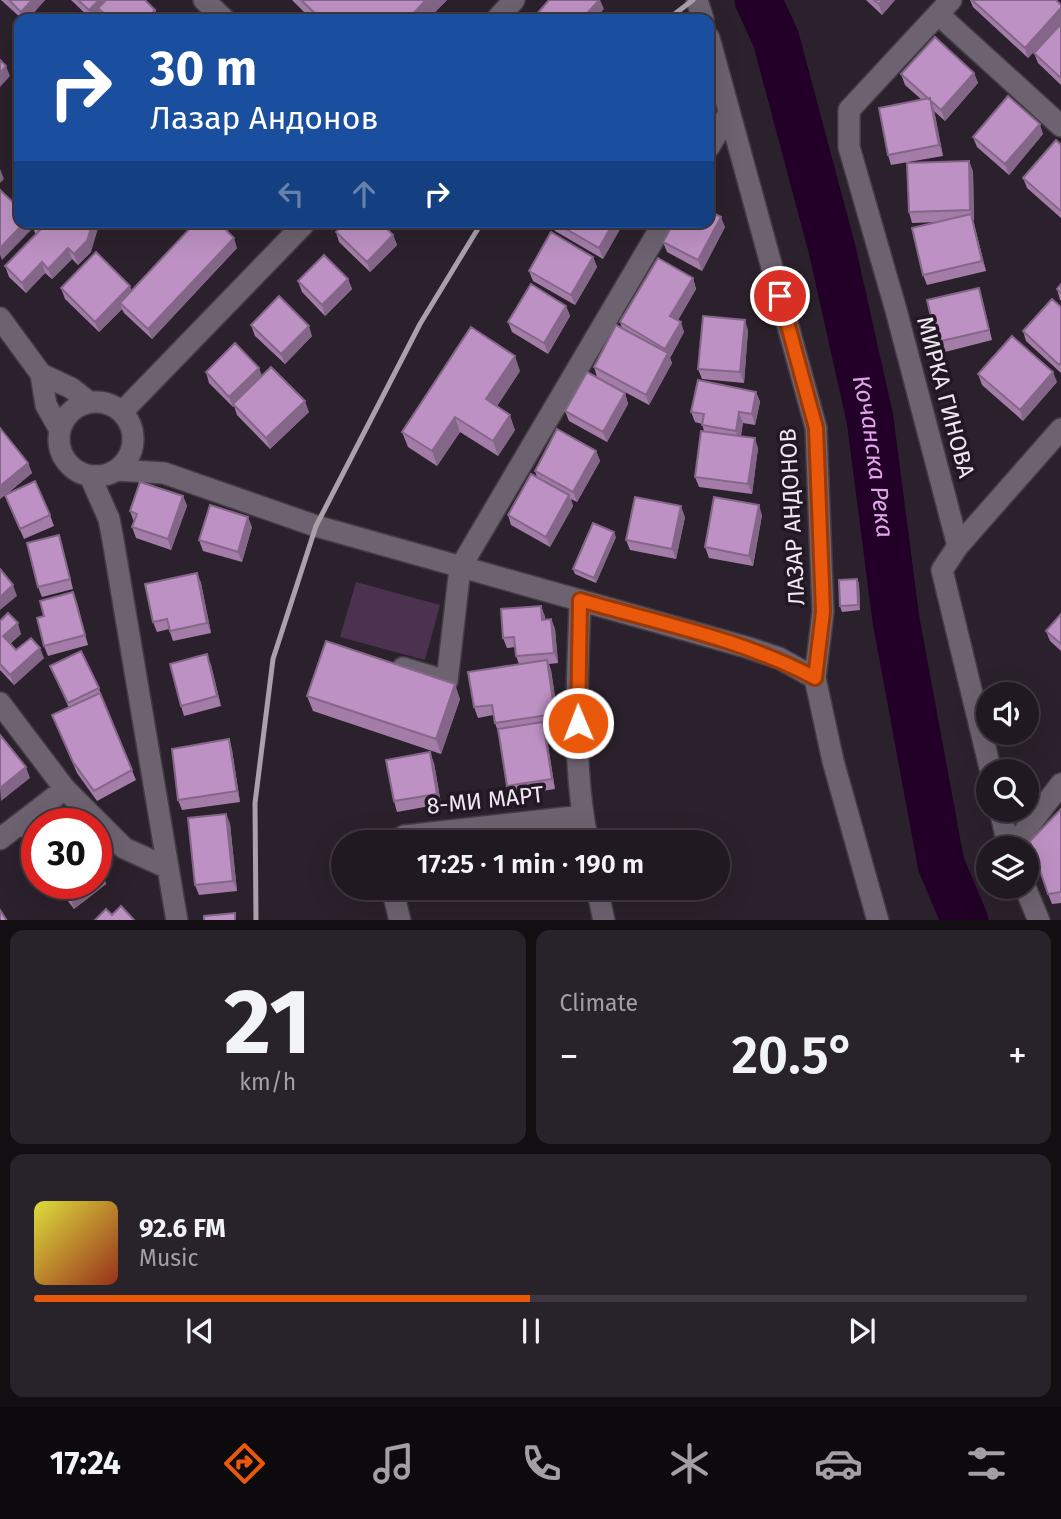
<!DOCTYPE html>
<html lang="en">
<head>
<meta charset="utf-8">
<style>
  :root { --surface:#201921; --page:#28222a; --text:#f1f3f6; --muted:#a2a0a5; --line:#3d383f; --accent:#ea580c }
  body { margin:0; font-family:"Fira Sans",sans-serif; background:var(--page); color:var(--text); height:100vh; display:flex; flex-direction:column; font-size:26px; white-space:nowrap }
  * { box-sizing:border-box; margin:0 }
  p { font-size:23px; color:var(--muted) }
  .icon { flex:none; width:38px; height:38px; fill:none; stroke:currentColor; stroke-width:2; stroke-linecap:round; stroke-linejoin:round }
  .map { position:relative; height:920px; overflow:hidden }
  .details { display:flex; flex-direction:column; gap:10px; padding:10px; background:#120e12; flex:1 }
  .details>* { flex:none }
  .guide { position:absolute; left:14px; top:14px; width:700px; height:214px; border-radius:14px; box-shadow:0 7px 28px #0002,0 0 0 2px var(--line); background:#1a4fa0; color:#fff; overflow:hidden }
  .tools { position:absolute; left:976px; top:682px; display:grid; gap:14px }
  .tools a { display:grid; place-items:center; width:63px; height:63px; border-radius:50%; background:var(--surface); box-shadow:0 7px 28px #0002,0 0 0 2px var(--line); font-size:35px }
  .speed { position:absolute; left:21px; top:808px; display:flex; gap:14px; font-size:35px; font-weight:700; text-align:center }
  .speed>* { display:grid; place-content:center; width:91px; height:91px; border-radius:50%; background:var(--surface); box-shadow:0 7px 28px #0002,0 0 0 2px var(--line); line-height:1 }
  .speed .limit { border:10px solid #d22; background:#fff; color:#111 }
  .pin { position:absolute; display:grid; place-items:center; width:60px; height:60px; color:#fff; margin:-30px; border:4px solid #fff; border-radius:50%; box-shadow:0 2px 7px #0007 }
  .me { position:absolute; width:77px; margin:-38px; rotate:359deg; stroke-linejoin:round; filter:drop-shadow(0 0 5px #0008) }
  .turn { display:flex; align-items:center; gap:24px; height:147px; padding:0 21px; font-size:32px }
  .turn .icon { width:91px; height:91px; stroke-width:2.5 }
  .turn b { display:block; font-size:49px; line-height:60px }
  .lanes { display:flex; align-items:center; height:66px; padding:0 21px; background:#0003; justify-content:center; gap:35px; direction:ltr }
  .lanes .off { opacity:.35 }
  .big { font-size:52px; font-weight:600; line-height:1.1 }
  .details .card { flex:1; display:flex; flex-direction:column; justify-content:center; gap:10px; min-width:0; padding:0 24px; border-radius:14px; background:var(--page) }
  .details .dial { align-items:center; gap:0 }
  .dial b { font-size:91px; line-height:1 }
  .song { display:flex; align-items:center; gap:21px }
  .cover { width:84px; height:84px; border-radius:10px; background:linear-gradient(135deg,hsl(60 70% 55%),hsl(10 70% 35%)) }
  .played { height:7px; border-radius:4px; background:linear-gradient(90deg,var(--accent) 50%,var(--line) 50%) }
  .keys { display:flex; justify-content:space-around; direction:ltr }
  .heat { display:flex; justify-content:space-between; align-items:center; font-size:38px; direction:ltr }
  .details .tiles { flex:1; display:grid; gap:10px; grid-template-columns:1fr 1fr }
  .card:last-child { grid-column:span 2 }
  .trip { position:absolute; left:331px; top:830px; width:399px; height:70px; border-radius:35px; background:var(--surface); box-shadow:0 7px 28px #0002,0 0 0 2px var(--line); font-weight:600; line-height:70px; text-align:center }
  .dock { display:flex; height:112px; justify-content:space-around; align-items:center; background:#0d0a0d; color:var(--muted) }
  .dock .icon { width:49px; height:49px }
  .dock .active { color:var(--accent) }
  .dock b { font-size:32px; color:var(--text) }
  .map>svg:first-child { display:block }
  .green { fill:#4b324f }
  .lines { fill:none; stroke-linecap:round; stroke-linejoin:round }
  .river { stroke:#220027; stroke-width:47 }
  .minor-casing { stroke:#433c45; stroke-width:24 }
  .minor { stroke:#6d626f; stroke-width:21 }
  .rail { stroke:#a9a1aa; stroke-width:5 }
  .wall { fill:#a37da8 }
  .shaded-wall { fill:#846688 }
  .building { fill:#bd91c3; stroke:#846688; stroke-width:2 }
  .route-casing { stroke:#983908; stroke-width:18 }
  .route { stroke:#ea580c; stroke-width:12 }
  .labels { text-anchor:middle; dominant-baseline:central; stroke-width:7; stroke-linejoin:round; paint-order:stroke }
  .street-label { font-size:23px; fill:#efe8f0; stroke:#211823 }
  .water-label { font-size:24px; font-style:italic; fill:#e2a5eb; stroke:#211823 }
</style>
</head>
<body>
<div class="map">
<svg width="1061" height="921" viewBox="0 0 1061 921">
  <rect width="100%" height="100%" fill="#2b212c"/>
  <path class="green" d="M356,582L440,605L425,660L340,637Z"/>
  <g class="lines">
    <path class="river" id="s1" d="M758,0L776,39L832,249L870,419L896,620L941,864L965,921"/>
    <defs>
      <path id="minor" d="M204,0L224,19
        M697,0L703,19
        M951,0L849,110V147L896,310L958,546
        M939,15L1061,126
        M497,19L514,0
        M709,38L816,428L823,612L815,678L833,761L878,921
        M709,147L729,113
        M0,318L41,374L71,388L89,402
        M41,374L46,405L60,430
        M59 439a37 37 0 1 1 74 0a37 37 0 1 1-74 0Z
        M122,412L306,222
        M116,470L164,473L316,526L746,647L779,658L815,678
        M90,476L109,519L113,540L177,921
        M580,600C578,679 571,764 588,842
        M403,668L447,681L460,568L664,222
        M0,703L65,789L124,848L168,868
        M991,772L942,570L958,546L1061,429
        M1000,810L1009,849
        M0,839L65,789
        M395,842L404,836L582,816
        M1011,849L1061,784
        M392,887L400,921
        M597,887L604,921
        M1025,887L1039,921"/>
    </defs>
    <use href="#minor" class="minor-casing"/>
    <use href="#minor" class="minor"/>
    <path class="rail" d="M668,19L693,0
      M256,921L255,803L273,659L316,526L420,324L482,222"/>
  </g>
  <path class="wall" d="M1,0H45L28,19H22Z
    M71,0H145L155,10L159,19H103L100,13L94,19H91Z
    M292,0H447L428,19H311Z
    M866,0H895L882,15Z
    M970,0H1056L1061,23L1028,58L973,7Z
    M1061,24V85L1038,63L1034,53Z
    M974,73L978,83L945,121L934,111L943,156L891,165L888,155L922,100L905,85L901,74Z
    M1043,134L1009,175L977,147L973,137Z
    M1061,145V218L1027,188L1023,178Z
    M969,161L973,172L974,220H973L986,271L927,285L923,275L939,222L912,223L909,212Z
    M709,190L714,193L716,198L709,211L725,227L702,271L667,252L663,242Z
    M552,222H624L603,259L555,231Z
    M33,228L91,252L78,265L72,259L52,279L45,273L26,293L9,277L5,266L36,235Z
    M336,232L393,235L397,245L370,272L339,242Z
    M237,248L152,339L124,313L122,309L99,332L65,299L61,288L132,290Z
    M593,257L597,267L575,305L533,281L529,271Z
    M693,278L696,289L678,320L684,332L670,358L672,363L649,405L597,377L594,367L622,328L620,322Z
    M348,279L352,289L325,316L302,292L298,281Z
    M979,288L982,298L992,340L941,353L937,342Z
    M1057,289L1061,293V300H1060Z
    M566,306L570,316L548,354L512,332L508,322Z
    M1061,307V373L1026,341L1023,331Z
    M251,325L312,336L285,364L255,336Z
    M748,330L744,383L702,379L698,369Z
    M520,371L497,406L515,430L498,456L460,432L437,466L408,447L402,432Z
    M206,372L262,376L309,412L270,449L237,415L234,406L233,407L209,383Z
    M978,374L1057,382L1023,421L982,385Z
    M756,392L760,402L755,425L743,423L741,436L758,448L752,494L699,487L695,477L704,431L702,424L695,422L691,412Z
    M625,393L628,404L607,442L569,421L565,411Z
    M0,428L28,463L32,473L7,494L50,515L54,526L24,539L5,495L0,499Z
    M596,451L600,461L577,502L571,499L573,506L550,547L511,525L508,515L537,477L535,471Z
    M183,496L187,506L171,550L136,538L132,527L134,522L130,511Z
    M762,515L753,566L709,558L705,547Z
    M685,517L676,559L630,550L626,540Z
    M252,527L242,562L203,551L199,540Z
    M59,535L62,545L73,589L42,597L38,587Z
    M616,537L596,583L575,574L573,569Z
    M197,573L201,583L211,633L173,641L169,629L157,632L153,622Z
    M857,579L859,584L860,610L842,612L840,606Z
    M73,592L88,645L48,656L44,646V616Z
    M541,606L545,620L551,619L555,629L558,663L549,664L551,670L559,724L544,726L546,733L555,789L511,796L507,786L499,734L495,723L493,715L478,718L474,707L519,664L516,656L515,647L507,648L503,638Z
    M1061,614V651L1050,641L1046,631Z
    M0,621L21,634L10,644L16,650L44,658L14,685L0,670Z
    M211,665L221,706L184,716L181,706Z
    M50,666L99,688L102,699L136,780L97,801L77,773L52,715L69,708Z
    M307,696L460,699L441,754L313,711Z
    M229,739L232,750L240,802L182,810L178,800Z
    M434,763L441,804L397,812L394,801Z
    M1061,809V903L1052,904L1048,894Z
    M226,814L230,824L237,891L199,895L195,885Z
    M37,825V861L26,847L22,836Z
    M103,874L106,884L74,909L55,884H96Z"/>
  <path class="shaded-wall" d="M32,0H45L28,19H24L21,12Z
    M99,0H112L98,8L100,13L94,19H92L89,10Z
    M426,0H447L428,19H408Z
    M599,0H600L604,9L595,19H582Z
    M882,0H895L882,15L879,4Z
    M1061,8V23L1028,58L1025,48Z
    M155,10L159,19H146Z
    M6,66L10,76L0,87V73Z
    M974,73L978,83L945,121L941,110Z
    M930,98L934,109L943,156L939,145Z
    M1040,124L1043,134L1009,175L1005,164Z
    M969,161L973,172L974,220L970,210Z
    M0,169L4,179L0,183Z
    M714,193L716,198L709,212V203Z
    M971,214L974,224L986,271L982,261Z
    M721,217L725,227L702,271L698,260Z
    M25,222H31L33,228L2,260L0,255V248Z
    M93,222H100L91,252L78,265L74,254Z
    M263,222H271L265,229Z
    M614,222H624L603,259L599,248Z
    M393,235L397,245L370,272L367,262Z
    M234,238L237,248L152,339L148,329Z
    M68,248L72,259L52,279L48,269Z
    M593,257L597,267L575,305L571,295Z
    M42,262L45,273L26,293L22,283Z
    M693,278L696,289L674,327L670,316Z
    M348,279L352,289L325,316L322,305Z
    M130,286L134,296L120,303L122,309L99,332L95,322Z
    M566,306L570,316L548,354L544,343Z
    M745,320L748,330L744,383L740,372Z
    M681,322L684,332L670,358L672,363L649,405L646,395L667,354L665,349Z
    M309,326L312,336L285,364L281,354Z
    M515,356L520,371L492,414L486,399Z
    M259,368L263,378L233,404V407L229,397Z
    M1053,372L1057,382L1023,421L1020,410Z
    M756,392L760,402L755,425L752,414Z
    M625,393L628,404L607,442L603,432Z
    M305,401L309,412L270,449L266,438Z
    M739,412L743,423L739,442L736,431Z
    M510,415L515,430L498,456L493,441Z
    M455,417L460,432L437,466L432,451Z
    M755,438L758,448L752,494L748,484Z
    M596,451L600,461L577,502L573,492Z
    M28,463L32,473L0,499V486Z
    M569,495L573,506L550,547L546,537Z
    M183,496L187,506L171,550L168,539Z
    M759,505L762,515L753,566L749,556Z
    M681,506L685,517L676,559L672,549Z
    M248,517L252,527L242,562L238,552Z
    M614,532L616,537L596,583L594,578Z
    M197,573L201,583L211,633L207,623Z
    M857,579L859,584L860,610L858,605Z
    M13,585L17,596L0,610V597Z
    M73,592L77,602L88,645L85,635Z
    M541,606L545,616L546,630L542,620Z
    M551,619L555,629L558,663L554,653Z
    M18,623L21,634L7,646L3,636Z
    M40,648L44,658L14,685L10,675Z
    M207,654L211,665L221,706L217,696Z
    M547,660L551,670L559,724L555,714Z
    M455,684L460,699L441,754L436,739Z
    M543,722L546,733L555,789L552,779Z
    M229,739L232,750L240,802L237,791Z
    M430,752L434,763L441,804L437,794Z
    M26,767L30,778L1,801L0,788Z
    M226,814L230,824L237,891L233,881Z
    M103,874L106,884L74,909L71,899L90,884H96V879Z"/>
  <path class="building" d="M9,0H32L21,12Z
    M78,0H99L89,10Z
    M106,0H145L155,10L146,19H110L98,8Z
    M301,0H426L408,19H321Z
    M549,0H599L582,19H539L535,16Z
    M874,0H882L879,4Z
    M972,0H1056L1061,5V8L1025,48Z
    M1061,24V78L1034,53Z
    M935,37L974,73L941,110L901,74Z
    M0,60L6,66L0,73Z
    M1008,96L1040,124L1005,164L973,137Z
    M930,98L939,145L888,155L879,108Z
    M1056,140L1061,145V211L1023,178Z
    M969,161L970,210L909,212L907,163Z
    M0,190L19,208V222H25L0,248Z
    M709,190L714,193L709,203Z
    M709,211L721,217L698,260L663,242L674,222H709Z
    M971,214L982,261L923,275L912,228Z
    M35,222H93L87,241L74,254L68,248L48,269L42,262L22,283L5,266L40,230L33,228Z
    M196,222H218L234,238L148,329L120,303Z
    M345,222H380L393,235L367,262L336,232Z
    M554,222H614L599,248Z
    M551,232L593,257L571,295L529,271Z
    M96,252L130,286L95,322L61,288Z
    M324,255L348,279L322,305L298,281Z
    M658,258L693,278L670,316L681,322L665,349L620,322Z
    M531,284L566,306L544,343L508,322Z
    M1061,284V293L1057,289Z
    M979,288L989,330L937,342L927,300Z
    M279,296L309,326L281,354L251,325Z
    M1052,299L1061,307V362L1059,365L1023,331Z
    M703,316L745,320L740,372L698,369Z
    M616,325L668,353L646,395L594,367Z
    M471,327L515,356L486,399L510,415L493,441L455,417L432,451L402,432Z
    M1012,336L1053,372L1020,410L978,374Z
    M235,343L259,368L229,397L206,372Z
    M271,367L305,401L266,438L233,404Z
    M587,372L625,393L603,432L565,411Z
    M698,380L756,392L752,414L739,412L736,431L702,425L704,414L691,412Z
    M0,428L28,463L0,486Z
    M557,429L596,451L573,492L535,471Z
    M701,431L755,438L748,484L695,477Z
    M531,474L569,495L546,537L508,515Z
    M35,481L50,515L20,529L5,495Z
    M140,482L183,496L168,539L132,527L137,514L130,511Z
    M635,497L681,506L672,549L626,540Z
    M714,497L759,505L749,556L705,547Z
    M210,505L248,517L238,552L199,540Z
    M593,523L614,532L594,578L573,569Z
    M59,535L70,579L38,587L27,543Z
    M0,569L13,585L0,597Z
    M197,573L207,623L170,631L167,619L153,622L145,584Z
    M857,579L858,605L840,606L839,580Z
    M73,592L85,635L44,646L37,618L44,616L40,601Z
    M541,606L542,620L551,619L554,653L516,656L514,637L503,638L501,609Z
    M8,613L18,623L3,636L16,650L31,638L40,648L10,675L0,664V621Z
    M1061,614V644L1046,631Z
    M326,641L455,684L436,739L307,696Z
    M81,651L99,688L68,703L50,666Z
    M207,654L217,696L181,706L170,664Z
    M547,660L555,714L495,723L492,705L474,707L468,672Z
    M100,693L132,770L94,791L73,762L52,715Z
    M543,722L552,779L507,786L498,729Z
    M0,735L26,767L0,788Z
    M229,739L237,791L178,800L172,749Z
    M430,752L437,794L394,801L386,760Z
    M1061,809V892L1048,894L1030,841Z
    M54,811L64,824H37Z
    M226,814L233,881L195,885L188,818Z
    M37,825V855L22,836Z
    M96,865L103,874L96,879Z
    M59,884H90L71,899Z
    M121,906L135,921H94L106,909L112,915Z
    M0,910L7,921H0Z
    M235,913V921H204V916Z"/>
  <g class="lines">
    <defs>
      <path id="route" d="M578,723L580,600C659,623 742,639 815,678L823,612L816,428L780,296"/>
    </defs>
    <use href="#route" class="route-casing"/>
    <use href="#route" class="route"/>
  </g>
  <g class="labels">
    <g class="street-label">
      <text transform="translate(946 397) rotate(75)">МИРКА ГИНОВА</text>
      <text transform="translate(792 517) rotate(-93)">ЛАЗАР АНДОНОВ</text>
      <text transform="translate(485 800) rotate(-6)">8-МИ МАРТ</text>
    </g>
    <g class="water-label">
      <text stroke="none"><textPath href="#s1" startOffset="472">Кочанска Река</textPath></text>
    </g>
  </g>
</svg>
<div class="tools">
<a><svg class="icon" aria-label="sound" viewBox="0 0 24 24"><path d="M4 9h4l5-4v14l-5-4H4zM17 9q2 3 0 6"/></svg></a>
<a><svg class="icon" aria-label="search" viewBox="0 0 24 24"><circle cx="10" cy="10" r="6"/><path d="M15 15l6 6"/></svg></a>
<a><svg class="icon" aria-label="layers" viewBox="0 0 24 24"><path d="M12 4l9 5-9 5-9-5zM3 14l9 5 9-5"/></svg></a>
</div>
<div class="speed"><div class="limit">30</div></div>
<div class="pin" style="left:780px;top:296px;background:#d93025"><svg class="icon" aria-label="arrive" viewBox="0 0 24 24"><path d="M6 21V4h12l-3 4 3 4H6"/></svg></div>
<svg class="me" style="left:578px;top:723px" viewBox="-20 -20 40 40"><circle r="17" fill="#ea580c" stroke="#fff" stroke-width="3"/><path d="M0-11L8 9 0 5-8 9z" fill="#fff"/></svg>
<div class="trip">17:25 · 1 min · 190 m</div>
<div class="guide">
<div class="turn"><svg class="icon" aria-label="right" viewBox="0 0 24 24"><path d="M7 20v-9h11M14 6l5 5-5 5"/></svg><div><b>30 m</b>Лазар Андонов</div></div>
<div class="lanes"><svg class="icon off" aria-label="left" viewBox="0 0 24 24"><path d="M17 20v-9H6M10 6l-5 5 5 5"/></svg><svg class="icon off" aria-label="ahead" viewBox="0 0 24 24"><path d="M12 20V5M6 11l6-6 6 6"/></svg><svg class="icon" aria-label="right" viewBox="0 0 24 24"><path d="M7 20v-9h11M14 6l5 5-5 5"/></svg></div>
</div>
</div>
<section class="details">
<div class="tiles">
<div class="card dial"><b>21</b><p>km/h</p></div>
<div class="card"><p>Climate</p>
<div class="heat"><a>−</a><b class="big">20.5°</b><a>+</a></div>
</div>
<div class="card">
<div class="song"><i class="cover"></i><div><b>92.6 FM</b><p>Music</p></div></div>
<div class="played"></div>
<div class="keys"><svg class="icon" aria-label="previous" viewBox="0 0 24 24"><path d="M18 5L8 12l10 7zM5 5v14"/></svg><svg class="icon" aria-label="pause" viewBox="0 0 24 24"><path d="M8 5v14M16 5v14"/></svg><svg class="icon" aria-label="next" viewBox="0 0 24 24"><path d="M6 5l10 7-10 7zM19 5v14"/></svg></div>
</div>
</div>
</section>
<nav class="dock">
<b>17:24</b>
<svg class="icon active" aria-label="directions" viewBox="0 0 24 24"><path d="M12 3l9 9-9 9-9-9zM9 14v-3h6M13 9l2 2-2 2"/></svg>
<svg class="icon" aria-label="music" viewBox="0 0 24 24"><path d="M9 18V5l10-2v13"/><circle cx="6" cy="18" r="3"/><circle cx="16" cy="16" r="3"/></svg>
<svg class="icon" aria-label="phone" viewBox="0 0 24 24"><path d="M5 4h4l2 5-3 2q2 4 5 5l2-3 5 2v4C11 20 4 13 5 4z"/></svg>
<svg class="icon" aria-label="climate" viewBox="0 0 24 24"><path d="M12 3v18M4 7l16 10M4 17L20 7"/></svg>
<svg class="icon" aria-label="car" viewBox="0 0 24 24"><path d="M5 17H2v-5l4-1 3-4h7l3 4 3 1v5h-3M9 17h6M6 11h13"/><circle cx="7" cy="17" r="2"/><circle cx="17" cy="17" r="2"/></svg>
<svg class="icon" aria-label="filters" viewBox="0 0 24 24"><path d="M4 7h16M4 17h16"/><circle cx="9" cy="7" r="2"/><circle cx="15" cy="17" r="2"/></svg>
</nav>
</body>
</html>
